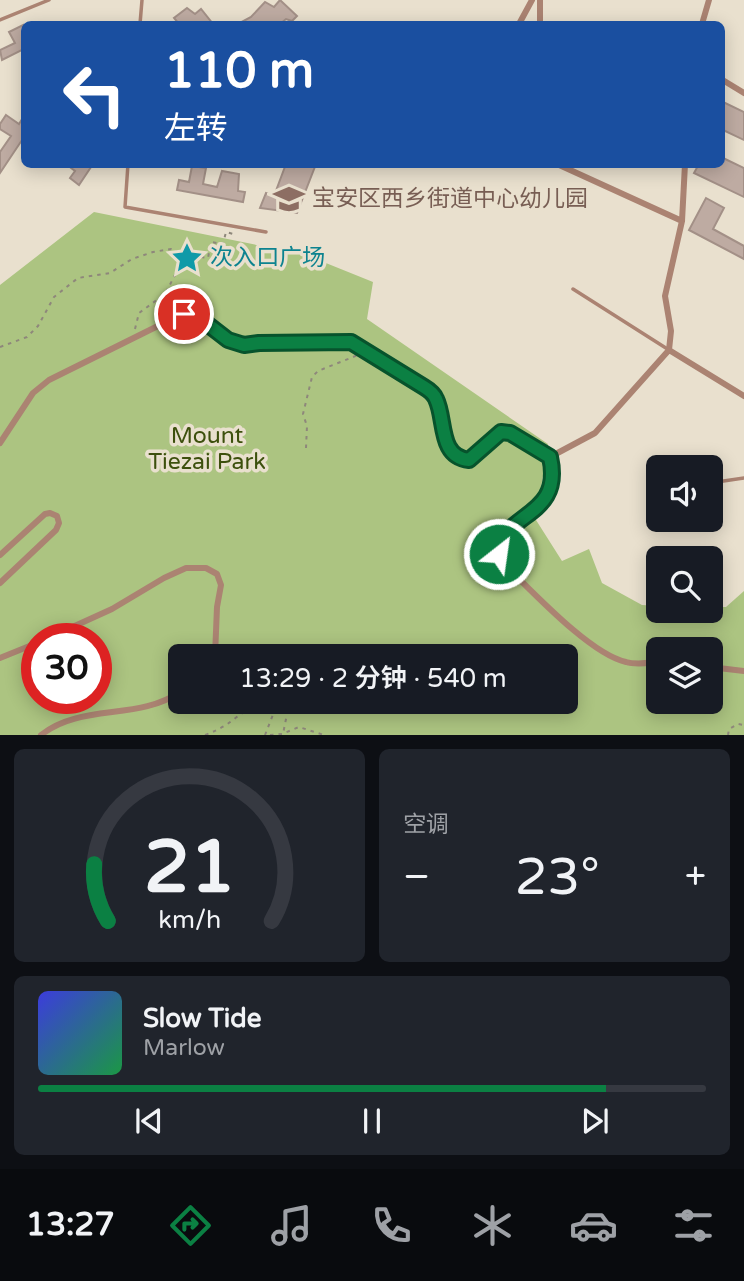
<!DOCTYPE html>
<html lang="zh">
<head>
<meta charset="utf-8">
<style>
  :root { --surface:#171b24; --page:#20242c; --text:#f1f3f6; --muted:#9ea1a6; --line:#363941; --accent:#0b8043 }
  body { margin:0; font-family:"Varela Round","Noto Sans SC",sans-serif; background:var(--page); color:var(--text); height:100vh; display:flex; flex-direction:column; font-size:26px; white-space:nowrap }
  * { box-sizing:border-box; margin:0 }
  p { font-size:23px; color:var(--muted) }
  .icon { flex:none; width:38px; height:38px; fill:none; stroke:currentColor; stroke-width:2; stroke-linecap:round; stroke-linejoin:round }
  .map { position:relative; height:735px; overflow:hidden }
  .side { display:flex; flex-direction:column; gap:14px; padding:14px; background:#0d0f14; flex:1 }
  .side>* { flex:none }
  .banner { position:absolute; left:21px; top:21px; width:704px; height:147px; border-radius:10px; box-shadow:0 4px 18px #0003; background:#1a4fa0; color:#fff; overflow:hidden }
  .controls { position:absolute; left:646px; top:455px; display:grid; gap:14px }
  .controls a { display:grid; place-items:center; width:77px; height:77px; border-radius:10px; background:var(--surface); box-shadow:0 4px 18px #0003; font-size:35px }
  .speed { position:absolute; left:21px; top:623px; display:flex; gap:14px; font-size:35px; font-weight:700; text-align:center }
  .speed>* { display:grid; place-content:center; width:91px; height:91px; border-radius:50%; background:var(--surface); box-shadow:0 4px 18px #0003; line-height:1 }
  .speed .limit { border:10px solid #d22; background:#fff; color:#111 }
  .pin { position:absolute; display:grid; place-items:center; width:60px; height:60px; color:#fff; margin:-30px; border:4px solid #fff; border-radius:50%; box-shadow:0 2px 7px #0007 }
  .me { position:absolute; width:77px; margin:-38px; rotate:30deg; stroke-linejoin:round; filter:drop-shadow(0 0 5px #0008) }
  .turn { display:flex; align-items:center; gap:24px; height:147px; padding:0 28px; font-size:32px }
  .turn .icon { width:91px; height:91px; stroke-width:2.5 }
  .turn b { display:block; font-size:49px; line-height:60px }
  .big { font-size:52px; font-weight:600; line-height:1.1 }
  .side .tile { flex:1; display:flex; flex-direction:column; justify-content:center; gap:10px; min-width:0; padding:0 24px; border-radius:10px; background:var(--page) }
  .side .dial { align-items:center; gap:0 }
  .dial svg { height:182px; overflow:visible; fill:none; stroke:var(--line); stroke-width:7; stroke-linecap:round; text-anchor:middle }
  .dial text { fill:var(--text); stroke:none }
  .song { display:flex; align-items:center; gap:21px }
  .cover { width:84px; height:84px; border-radius:10px; background:linear-gradient(135deg,hsl(240 70% 55%),hsl(140 70% 35%)) }
  .played { height:7px; border-radius:4px; background:linear-gradient(90deg,var(--accent) 85%,var(--line) 85%) }
  .keys { display:flex; justify-content:space-around; direction:ltr }
  .heat { display:flex; justify-content:space-between; align-items:center; font-size:38px; direction:ltr }
  .side .tiles { flex:1; display:grid; gap:14px; grid-template-columns:1fr 1fr }
  .tile:last-child { grid-column:span 2 }
  .trip { position:absolute; left:168px; top:644px; width:410px; height:70px; border-radius:10px; background:var(--surface); box-shadow:0 4px 18px #0003; font-weight:600; line-height:70px; text-align:center }
  .tab-bar { display:flex; height:112px; justify-content:space-around; align-items:center; background:#090b0e; color:var(--muted) }
  .tab-bar .icon { width:49px; height:49px }
  .tab-bar .active { color:var(--accent) }
  .tab-bar b { font-size:32px; color:var(--text) }
  .map>svg:first-child { display:block }
  .green { fill:#acc481; fill-rule:evenodd }
  .building { fill:#beaba2; stroke:#a39087; stroke-width:2 }
  .lines { fill:none; stroke-linecap:round; stroke-linejoin:round }
  .path { stroke:#8e877b; stroke-width:2; stroke-dasharray:3.5 5; stroke-linecap:butt }
  .service { stroke:#ab8372; stroke-width:3.5 }
  .minor { stroke:#ab8372; stroke-width:6 }
  .route-casing { stroke:#07532c; stroke-width:18 }
  .route { stroke:#0b8043; stroke-width:12 }
  .labels { text-anchor:middle; dominant-baseline:central; stroke-width:7; stroke-linejoin:round; paint-order:stroke }
  .education-label { font-size:23px; fill:#785e54; stroke:#e9e0ce; text-anchor:start }
  .culture-label { font-size:23px; fill:#0d838f; stroke:#e9e0ce; text-anchor:start }
  .park-label { font-size:23px; fill:#3d500d; stroke:#e9e0ce }
</style>
</head>
<body>
<div class="map">
<svg width="744" height="735" viewBox="0 0 744 735">
  <rect width="100%" height="100%" fill="#e9e0ce"/>
  <path class="green" d="M94,212L306,255L373,282L367,319L548,444L536,520L562,561L589,549L602,583L642,605L658,606V611H710L711,607H726L744,591V735H0V285ZM37,639H96V698H37ZM658,649H710V702H658ZM180,656H565V702H180Z"/>
  <path class="building" d="M280,0L297,16L292,21L286,19L280,24H238L251,17L265,2L274,7Z
    M187,8L195,14L201,9L213,24H179L174,18Z
    M23,25L24,49L2,60L0,50L15,43L9,32Z
    M721,101L744,112V140L721,129Z
    M6,115L19,124L24,116V137L0,173V152L11,136L0,129V124Z
    M721,157L744,168V197L694,173L699,164H721Z
    M66,164H93L79,185L70,178L75,171Z
    M286,164H316L297,213L260,208L266,193L274,196Z
    M192,166L206,168L203,184L217,187L222,171L239,174L238,191L245,192L243,202L177,190L179,180L189,182Z
    M706,198L724,208L713,229L744,246V259L689,230Z"/>
  <g class="lines">
    <path class="path" d="M135,329L139,313L165,294L185,256
      M0,347L27,337L38,326L54,297L78,278L110,273L132,259L153,252L171,249L188,255L208,258L211,242L223,244L226,232L233,234L234,231
      M306,448L307,426L303,414L312,377L318,371L358,355
      M205,735C213,732 219,729 226,725C241,715 256,697 275,711L288,709L283,734
      M265,735L274,712
      M270,735L282,734L299,727L324,735
      M728,735L729,729L738,724L744,725"/>
    <path class="service" d="M0,20L49,0
      M140,24L142,0
      M128,164L125,207L266,232
      M573,289L669,350
      M710,483L744,478
      M657,488H658"/>
    <path class="minor" d="M519,24L532,0
      M540,24V0
      M702,24L709,0
      M721,79L744,93
      M557,164L682,221
      M669,350L744,396
      M0,443L33,393L49,380L178,316H197L228,340L244,345L259,343L351,342L424,387C429,390 434,394 436,399C446,419 438,457 469,460L501,432L510,433L550,457C552,466 554,475 552,485C544,517 484,529 504,564C532,591 590,654 626,662C636,665 647,663 658,662
      M550,457L595,433L669,350L671,331L665,296L682,221L685,164
      M0,555L45,514L50,513L57,516L59,523L56,530L0,583
      M46,639L112,609L164,578L186,568H206L217,574L221,585L217,607L215,656
      M0,658L37,643
      M710,667L744,671
      M41,735C81,703 138,721 180,692"/>
  </g>
  <g class="lines">
    <defs>
      <path id="route" d="M184,314L197,316L228,340L244,345L259,343L351,342L424,387C429,390 434,394 436,399C446,419 438,457 469,460L501,432L510,433L550,457C564,519 501,511 499,554"/>
    </defs>
    <use href="#route" class="route-casing"/>
    <use href="#route" class="route"/>
  </g>
  <defs>
    <symbol id="school-bare" viewBox="-9 -9 18 18"><path d="M0-5L7-2L0 1L-7-2ZM-4 1L0 2.5L4 1V4Q0 6-4 4Z" fill="#8d6e63" stroke="#e9e0ce" stroke-width="2.5" paint-order="stroke"/></symbol>
    <symbol id="sight-bare" viewBox="-9 -9 18 18"><path d="M0-6L1.8-2.2L6-1.7L2.9 1.2L3.7 5.4L0 3.3L-3.7 5.4L-2.9 1.2L-6-1.7L-1.8-2.2Z" fill="#0f9aa8" stroke="#e9e0ce" stroke-width="2.5" paint-order="stroke"/></symbol>
  </defs>
  <g fill-rule="evenodd">
    <use href="#school-bare" x="267" y="177" width="44" height="44"/>
    <use href="#sight-bare" x="165" y="236" width="44" height="44"/>
  </g>
  <g class="labels">
    <g class="education-label">
      <text x="312" y="199">宝安区西乡街道中心幼儿园</text>
    </g>
    <g class="culture-label">
      <text x="210" y="258">次入口广场</text>
    </g>
    <g class="park-label">
      <text x="207" y="436">Mount<tspan x="207" dy="26">Tiezai Park</tspan></text>
    </g>
  </g>
</svg>
<div class="controls">
<a><svg class="icon" aria-label="sound" viewBox="0 0 24 24"><path d="M4 9h4l5-4v14l-5-4H4zM17 9q2 3 0 6"/></svg></a>
<a><svg class="icon" aria-label="search" viewBox="0 0 24 24"><circle cx="10" cy="10" r="6"/><path d="M15 15l6 6"/></svg></a>
<a><svg class="icon" aria-label="layers" viewBox="0 0 24 24"><path d="M12 4l9 5-9 5-9-5zM3 14l9 5 9-5"/></svg></a>
</div>
<div class="speed"><div class="limit">30</div></div>
<div class="pin" style="left:184px;top:314px;background:#d93025"><svg class="icon" aria-label="arrive" viewBox="0 0 24 24"><path d="M6 21V4h12l-3 4 3 4H6"/></svg></div>
<svg class="me" style="left:499px;top:554px" viewBox="-20 -20 40 40"><circle r="17" fill="#0b8043" stroke="#fff" stroke-width="3"/><path d="M0-11L8 9 0 5-8 9z" fill="#fff"/></svg>
<div class="trip">13:29 · 2 分钟 · 540 m</div>
<div class="banner">
<div class="turn"><svg class="icon" aria-label="left" viewBox="0 0 24 24"><path d="M17 20v-9H6M10 6l-5 5 5 5"/></svg><div><b>110 m</b>左转</div></div>
</div>
</div>
<section class="side">
<div class="tiles">
<div class="tile dial"><svg viewBox="0 0 100 80">
<path d="M14 69A42 42 0 1 1 86 69"/>
<path d="M14 69A42 42 0 0 1 8 44" stroke="#0b8043"/>
<text x="50" y="56" font-size="32" font-weight="700">21</text>
<text x="50" y="72" font-size="11">km/h</text>
</svg></div>
<div class="tile"><p>空调</p>
<div class="heat"><a>−</a><b class="big">23°</b><a>+</a></div>
</div>
<div class="tile">
<div class="song"><i class="cover"></i><div><b>Slow Tide</b><p>Marlow</p></div></div>
<div class="played"></div>
<div class="keys"><svg class="icon" aria-label="previous" viewBox="0 0 24 24"><path d="M18 5L8 12l10 7zM5 5v14"/></svg><svg class="icon" aria-label="pause" viewBox="0 0 24 24"><path d="M8 5v14M16 5v14"/></svg><svg class="icon" aria-label="next" viewBox="0 0 24 24"><path d="M6 5l10 7-10 7zM19 5v14"/></svg></div>
</div>
</div>
</section>
<nav class="tab-bar">
<b>13:27</b>
<svg class="icon active" aria-label="directions" viewBox="0 0 24 24"><path d="M12 3l9 9-9 9-9-9zM9 14v-3h6M13 9l2 2-2 2"/></svg>
<svg class="icon" aria-label="music" viewBox="0 0 24 24"><path d="M9 18V5l10-2v13"/><circle cx="6" cy="18" r="3"/><circle cx="16" cy="16" r="3"/></svg>
<svg class="icon" aria-label="phone" viewBox="0 0 24 24"><path d="M5 4h4l2 5-3 2q2 4 5 5l2-3 5 2v4C11 20 4 13 5 4z"/></svg>
<svg class="icon" aria-label="climate" viewBox="0 0 24 24"><path d="M12 3v18M4 7l16 10M4 17L20 7"/></svg>
<svg class="icon" aria-label="car" viewBox="0 0 24 24"><path d="M5 17H2v-5l4-1 3-4h7l3 4 3 1v5h-3M9 17h6M6 11h13"/><circle cx="7" cy="17" r="2"/><circle cx="17" cy="17" r="2"/></svg>
<svg class="icon" aria-label="filters" viewBox="0 0 24 24"><path d="M4 7h16M4 17h16"/><circle cx="9" cy="7" r="2"/><circle cx="15" cy="17" r="2"/></svg>
</nav>
</body>
</html>
